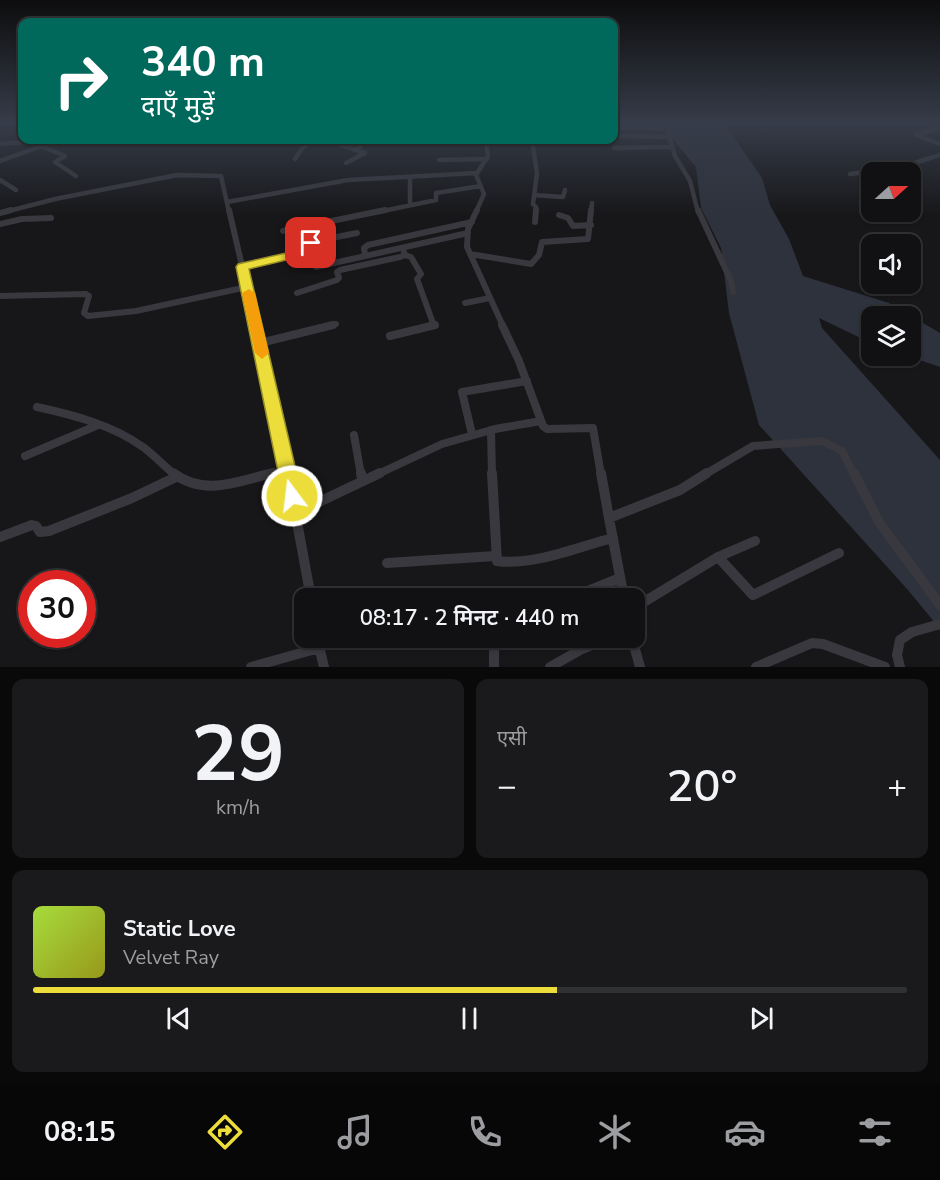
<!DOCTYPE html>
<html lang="hi">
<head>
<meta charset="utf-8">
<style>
  :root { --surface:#111113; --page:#1a1a1c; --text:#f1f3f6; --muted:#9c9da0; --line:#303133; --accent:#ecdd3b }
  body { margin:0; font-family:"Nunito Sans","Noto Sans Devanagari",sans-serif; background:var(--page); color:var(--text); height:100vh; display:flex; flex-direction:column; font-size:22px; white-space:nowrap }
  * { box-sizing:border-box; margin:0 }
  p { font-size:20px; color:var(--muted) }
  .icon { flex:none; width:33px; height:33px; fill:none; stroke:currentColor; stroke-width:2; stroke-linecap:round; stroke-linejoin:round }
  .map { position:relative; height:667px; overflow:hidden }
  .sheet { display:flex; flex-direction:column; gap:12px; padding:12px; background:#09090a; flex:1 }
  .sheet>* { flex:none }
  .hud { position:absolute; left:18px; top:18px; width:600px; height:126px; border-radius:12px; box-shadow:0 2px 4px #0004,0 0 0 2px var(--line); background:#00695c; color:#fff; overflow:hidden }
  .needle { width:39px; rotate:69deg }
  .fabs { position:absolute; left:861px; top:162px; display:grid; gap:12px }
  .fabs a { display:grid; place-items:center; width:60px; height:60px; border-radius:12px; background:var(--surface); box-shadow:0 2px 4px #0004,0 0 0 2px var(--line); font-size:30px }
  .speed { position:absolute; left:18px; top:570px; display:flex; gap:12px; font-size:30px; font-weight:700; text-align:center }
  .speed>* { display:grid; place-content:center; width:78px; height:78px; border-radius:50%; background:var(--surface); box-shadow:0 2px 4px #0004,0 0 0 2px var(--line); line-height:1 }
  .speed .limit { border:9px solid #d22; background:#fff; color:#111 }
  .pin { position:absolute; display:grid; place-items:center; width:51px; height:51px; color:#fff; margin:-26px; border-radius:12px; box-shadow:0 3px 9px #0006 }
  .me { position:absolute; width:66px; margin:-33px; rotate:345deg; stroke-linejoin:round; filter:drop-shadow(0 0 4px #0008) }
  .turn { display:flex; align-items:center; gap:21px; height:126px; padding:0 24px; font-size:27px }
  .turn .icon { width:78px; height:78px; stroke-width:2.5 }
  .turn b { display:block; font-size:42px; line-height:51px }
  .big { font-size:45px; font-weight:600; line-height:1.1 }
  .sheet .tile { flex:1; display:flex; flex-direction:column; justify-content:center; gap:9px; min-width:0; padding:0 21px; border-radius:12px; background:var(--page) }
  .sheet .dial { align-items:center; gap:0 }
  .dial b { font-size:78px; line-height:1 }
  .song { display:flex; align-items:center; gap:18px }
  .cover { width:72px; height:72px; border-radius:9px; background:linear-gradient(135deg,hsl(80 70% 55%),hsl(60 70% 35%)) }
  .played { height:6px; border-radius:3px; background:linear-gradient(90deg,var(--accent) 60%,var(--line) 60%) }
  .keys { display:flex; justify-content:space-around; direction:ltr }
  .heat { display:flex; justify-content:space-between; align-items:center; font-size:33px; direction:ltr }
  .sheet .tiles { flex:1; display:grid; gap:12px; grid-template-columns:1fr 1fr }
  .tile:last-child { grid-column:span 2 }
  .trip { position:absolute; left:294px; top:588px; width:351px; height:60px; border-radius:12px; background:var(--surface); box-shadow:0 2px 4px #0004,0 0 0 2px var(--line); font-weight:600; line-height:60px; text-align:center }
  .tab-bar { display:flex; height:96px; justify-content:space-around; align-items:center; background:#070708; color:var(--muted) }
  .tab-bar .icon { width:42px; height:42px }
  .tab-bar .selected { color:var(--accent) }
  .tab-bar b { font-size:27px; color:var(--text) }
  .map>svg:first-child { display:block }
  .water { fill:#2d323c }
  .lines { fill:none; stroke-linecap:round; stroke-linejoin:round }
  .minor-far3 { stroke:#38383e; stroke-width:4.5 }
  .minor-far2 { stroke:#38383e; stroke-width:6 }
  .minor-far1 { stroke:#38383e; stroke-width:8 }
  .minor { stroke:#38383e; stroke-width:10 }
  .route { fill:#ecdd3b; stroke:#999026; stroke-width:1.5 }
  .slow { fill:#f59e0b }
</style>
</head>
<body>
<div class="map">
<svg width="940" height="667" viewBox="0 0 940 667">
  <rect width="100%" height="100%" fill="#171719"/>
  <path class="water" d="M664,123H724L762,178L770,205L789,239L803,276L889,303L940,333V367L908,356H910V316H872L871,343L819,318L822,328L940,460V629L908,590L759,425L729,313L721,248L701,208L696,167L666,131Z"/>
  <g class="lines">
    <path class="minor-far3" d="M665,123L675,156L690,181L698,212
      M900,123H909
      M618,127L666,128
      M940,128L916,135L940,144
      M615,136L669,137
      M333,140L338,144L365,153L346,163
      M532,140L537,173L533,204L536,207V212
      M0,144L54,140
      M43,147L65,156L55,162L76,176
      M614,148L672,147
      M357,149L368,140
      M295,159L303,147L316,140
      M439,160L487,159
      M0,161L59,140
      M850,174L902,167L940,155
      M410,177V204
      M0,180L16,190
      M534,195L563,197L565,190
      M227,202L348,180L476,173
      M5,212L55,199L177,175L221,176L229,212
      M378,212L436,200V193L481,186
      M476,212L484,194L476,175L488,156L486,140
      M591,212L592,203"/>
    <path class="minor-far2" d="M229,210L256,326
      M477,210L468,229L467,247L503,326
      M698,210L731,281L733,292
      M0,213L11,210
      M559,215L568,218L573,226L591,225
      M535,222L536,210
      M0,224L22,219L51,218
      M283,231L385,210
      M470,254L531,264L539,255L542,242L588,239L591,210
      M365,255L364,248L368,245L472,222
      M405,255L411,257L421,274L417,279L434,326
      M242,267L303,252L307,244L311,242L357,233
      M316,267L468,233
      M297,293L337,280L339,278L337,272L340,270L400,257L405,255L404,252
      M0,296L86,294L89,296L84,313L88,316L136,311L247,287
      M465,303L490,298
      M327,326L336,324"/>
    <path class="minor-far1" d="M255,325L287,475
      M502,325L519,361L543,426L547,429L593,428L601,475
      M390,336L435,325
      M260,343L333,325
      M37,407C74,415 112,425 143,447C154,455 164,466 175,475
      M491,430L492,475
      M472,434L462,392L527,381
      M354,435L361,475
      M25,456L98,425
      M266,475L286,472
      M376,475L442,444L495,429L541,421
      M704,475L753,446L822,441L842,451L854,475"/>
    <path class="minor" d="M173,473C205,497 238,481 273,473
      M286,473L298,514
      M361,473L362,480
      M492,473L497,561C534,566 577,547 613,538
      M601,473L609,518L680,490L707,473
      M854,473L879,522L940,605
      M609,518L624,598
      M0,537L32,525L36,526L40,532L49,531L132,498L176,477
      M718,557L753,595L839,553
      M387,563L495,556
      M311,598L297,522L298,514L302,510L380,473
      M571,598L620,578
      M634,608L718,557L755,541
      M317,638L324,667
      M494,638V667
      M632,638L640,667
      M251,667L319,648
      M550,667L582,649L610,638
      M756,667L812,643L823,644L885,667
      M900,667L897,655L900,640L912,632L940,624"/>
  </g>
  <linearGradient id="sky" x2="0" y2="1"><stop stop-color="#0d0d0e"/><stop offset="0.57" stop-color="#363c49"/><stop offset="1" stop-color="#363c49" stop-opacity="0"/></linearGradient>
  <rect width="940" height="216" fill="url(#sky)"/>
  <path class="route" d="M311,239L317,243L307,255L249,269L302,496L299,502L292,504L286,502L283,496L236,267L238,264L299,250L303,242Z"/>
  <path class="slow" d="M249,289L255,293L269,353L262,359L255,353L242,293Z"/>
</svg>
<div class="fabs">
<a><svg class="needle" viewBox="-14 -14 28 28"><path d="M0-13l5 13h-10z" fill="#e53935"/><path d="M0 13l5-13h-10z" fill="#9c9da0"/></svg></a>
<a><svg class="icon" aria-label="sound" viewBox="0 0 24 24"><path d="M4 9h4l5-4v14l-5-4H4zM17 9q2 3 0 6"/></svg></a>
<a><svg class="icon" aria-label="layers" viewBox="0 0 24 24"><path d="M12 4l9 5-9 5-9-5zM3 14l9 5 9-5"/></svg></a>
</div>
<div class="speed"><div class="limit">30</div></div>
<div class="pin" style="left:311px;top:243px;background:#d93025"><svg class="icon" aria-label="arrive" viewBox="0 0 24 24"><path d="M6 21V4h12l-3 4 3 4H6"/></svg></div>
<svg class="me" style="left:292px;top:496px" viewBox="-20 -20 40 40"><circle r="17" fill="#ecdd3b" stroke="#fff" stroke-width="3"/><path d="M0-11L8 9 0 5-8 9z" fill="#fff"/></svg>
<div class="trip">08:17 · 2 मिनट · 440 m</div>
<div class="hud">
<div class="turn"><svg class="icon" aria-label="right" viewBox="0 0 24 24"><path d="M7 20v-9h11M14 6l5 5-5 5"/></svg><div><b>340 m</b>दाएँ मुड़ें</div></div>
</div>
</div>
<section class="sheet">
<div class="tiles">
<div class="tile dial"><b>29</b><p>km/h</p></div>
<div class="tile"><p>एसी</p>
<div class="heat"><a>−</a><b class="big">20°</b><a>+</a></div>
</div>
<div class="tile">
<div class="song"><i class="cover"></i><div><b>Static Love</b><p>Velvet Ray</p></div></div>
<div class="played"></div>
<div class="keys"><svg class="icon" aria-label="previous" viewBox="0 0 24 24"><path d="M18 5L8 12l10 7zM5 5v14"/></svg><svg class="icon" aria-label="pause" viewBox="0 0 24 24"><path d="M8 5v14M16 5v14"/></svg><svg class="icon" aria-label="next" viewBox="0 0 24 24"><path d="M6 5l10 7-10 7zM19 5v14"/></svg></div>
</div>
</div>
</section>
<nav class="tab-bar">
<b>08:15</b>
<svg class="icon selected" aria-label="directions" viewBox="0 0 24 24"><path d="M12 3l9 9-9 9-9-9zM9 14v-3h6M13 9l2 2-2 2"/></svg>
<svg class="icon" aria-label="music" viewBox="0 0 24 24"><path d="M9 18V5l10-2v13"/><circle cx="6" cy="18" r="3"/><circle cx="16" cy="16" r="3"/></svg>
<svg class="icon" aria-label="phone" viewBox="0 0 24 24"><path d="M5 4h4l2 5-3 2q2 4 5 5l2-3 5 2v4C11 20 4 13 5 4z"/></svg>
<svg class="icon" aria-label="climate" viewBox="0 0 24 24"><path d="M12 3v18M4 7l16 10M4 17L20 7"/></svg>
<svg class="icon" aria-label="car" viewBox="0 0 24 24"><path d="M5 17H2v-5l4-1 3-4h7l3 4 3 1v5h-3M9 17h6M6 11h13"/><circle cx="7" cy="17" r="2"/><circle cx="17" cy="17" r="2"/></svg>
<svg class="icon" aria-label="filters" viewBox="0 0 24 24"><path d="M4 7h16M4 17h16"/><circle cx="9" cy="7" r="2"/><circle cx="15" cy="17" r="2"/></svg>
</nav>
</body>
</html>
